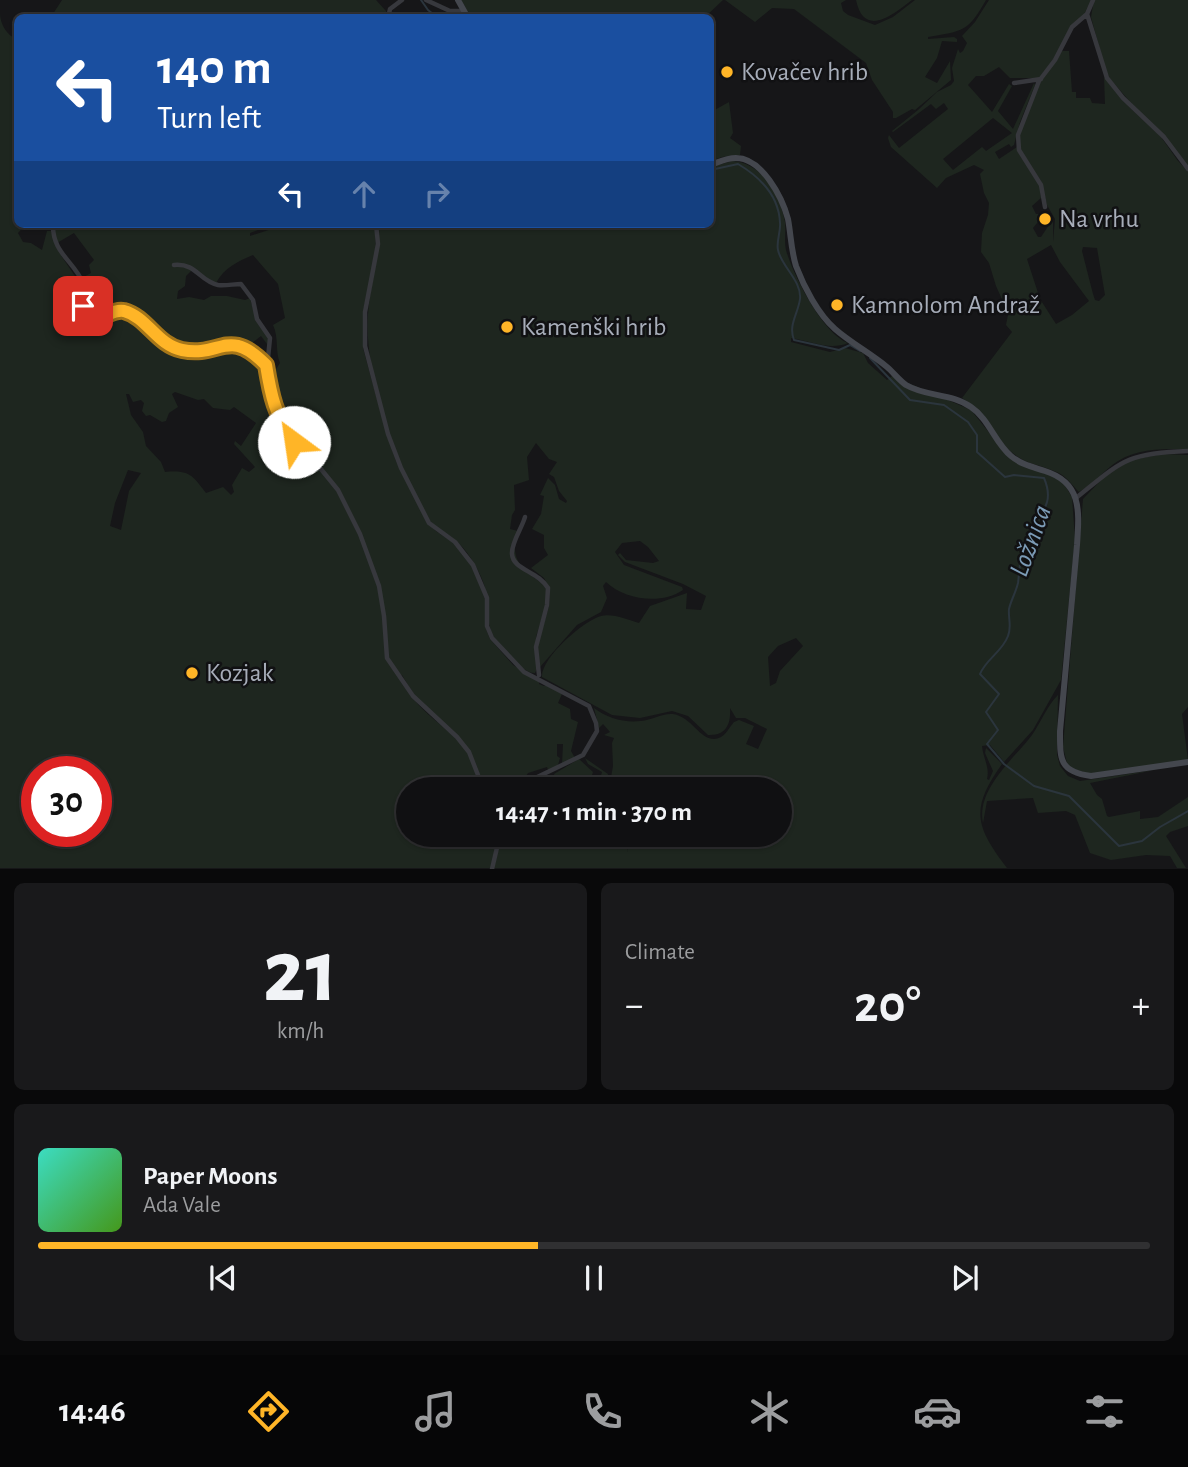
<!DOCTYPE html>
<html lang="en">
<head>
<meta charset="utf-8">
<style>
  :root { --surface:#101012; --page:#19191b; --text:#f1f3f6; --muted:#9c9d9f; --line:#303032; --accent:#ffb527 }
  body { margin:0; font-family:"Alegreya Sans",sans-serif; background:var(--page); color:var(--text); height:100vh; display:flex; flex-direction:column; font-size:26px; white-space:nowrap }
  * { box-sizing:border-box; margin:0 }
  p { font-size:23px; color:var(--muted) }
  .icon { flex:none; width:38px; height:38px; fill:none; stroke:currentColor; stroke-width:2; stroke-linecap:round; stroke-linejoin:round }
  .map { position:relative; height:869px; overflow:hidden }
  .drawer { display:flex; flex-direction:column; gap:14px; padding:14px; background:#09090a; flex:1 }
  .drawer>* { flex:none }
  .top-card { position:absolute; left:14px; top:14px; width:700px; height:214px; border-radius:10px; box-shadow:0 2px 5px #0004,0 0 0 2px var(--line); background:#1a4fa0; color:#fff; overflow:hidden }
  .speed { position:absolute; left:21px; top:756px; display:flex; gap:14px; font-size:35px; font-weight:700; text-align:center }
  .speed>* { display:grid; place-content:center; width:91px; height:91px; border-radius:50%; background:var(--surface); box-shadow:0 2px 5px #0004,0 0 0 2px var(--line); line-height:1 }
  .speed .limit { border:10px solid #d22; background:#fff; color:#111 }
  .pin { position:absolute; display:grid; place-items:center; width:60px; height:60px; color:#fff; margin:-30px; border-radius:14px; box-shadow:0 4px 10px #0006 }
  .me { position:absolute; width:77px; margin:-38px; rotate:329deg; stroke-linejoin:round; filter:drop-shadow(0 0 5px #0008) }
  .turn { display:flex; align-items:center; gap:24px; height:147px; padding:0 28px; font-size:32px }
  .turn .icon { width:91px; height:91px; stroke-width:2.5 }
  .turn b { display:block; font-size:49px; line-height:60px }
  .lanes { display:flex; align-items:center; height:66px; padding:0 28px; background:#0003; justify-content:center; gap:35px; direction:ltr }
  .lanes .off { opacity:.35 }
  .big { font-size:52px; font-weight:600; line-height:1.1 }
  .drawer .tile { flex:1; display:flex; flex-direction:column; justify-content:center; gap:10px; min-width:0; padding:0 24px; border-radius:10px; background:var(--page) }
  .drawer .dial { align-items:center; gap:0 }
  .dial b { font-size:91px; line-height:1 }
  .song { display:flex; align-items:center; gap:21px }
  .cover { width:84px; height:84px; border-radius:10px; background:linear-gradient(135deg,hsl(170 70% 55%),hsl(100 70% 35%)) }
  .played { height:7px; border-radius:4px; background:linear-gradient(90deg,var(--accent) 45%,var(--line) 45%) }
  .keys { display:flex; justify-content:space-around; direction:ltr }
  .heat { display:flex; justify-content:space-between; align-items:center; font-size:38px; direction:ltr }
  .drawer .tiles { flex:1; display:grid; gap:14px; grid-template-columns:1fr 1fr }
  .tile:last-child { grid-column:span 2 }
  .trip { position:absolute; left:396px; top:777px; width:396px; height:70px; border-radius:35px; background:var(--surface); box-shadow:0 2px 5px #0004,0 0 0 2px var(--line); font-weight:600; line-height:70px; text-align:center }
  .menu { display:flex; height:112px; justify-content:space-around; align-items:center; background:#060607; color:var(--muted) }
  .menu .icon { width:49px; height:49px }
  .menu .selected { color:var(--accent) }
  .menu b { font-size:32px; color:var(--text) }
  .map>svg:first-child { display:block }
  .green { fill:#1e261f; fill-rule:evenodd }
  .lines { fill:none; stroke-linecap:round; stroke-linejoin:round }
  .stream { stroke:#2b353d; stroke-width:2 }
  .street { stroke:#37383d; stroke-width:4.5 }
  .secondary { stroke:#44474e; stroke-width:6 }
  .route-casing { stroke:#a67619; stroke-width:18 }
  .route { stroke:#ffb527; stroke-width:12 }
  .poi-dot { fill:#ffb527; stroke:#111113; stroke-width:2.5 }
  .labels { text-anchor:middle; dominant-baseline:central; stroke-width:5; stroke-linejoin:round; paint-order:stroke }
  .poi-label { font-size:26px; fill:#a7adb9; stroke:#111113; text-anchor:start }
  .water-label { font-size:28px; font-style:italic; fill:#7c9bb6; stroke:#111113 }
</style>
</head>
<body>
<div class="map">
<svg width="1188" height="869" viewBox="0 0 1188 869">
  <rect width="100%" height="100%" fill="#161618"/>
  <path class="green" d="M62,0H376L386,11V18L51,17Z
    M461,0H723L704,18L471,17Z
    M725,0H846L841,3L843,11L848,15L875,25L893,17L915,0H986C968,32 963,31 928,37V39L954,37L957,39V42L942,41L937,58L925,77L937,83L950,61L951,80L915,110L912,109L896,118H893V112L872,80L866,63L794,9L772,8L755,22Z
    M856,0H912C894,14 864,39 856,0Z
    M989,0H1091L1084,15L1070,27L1054,59L1039,78H1010L999,67L984,76H976L968,85L992,112L1009,84L1012,86L998,111L1013,129L1034,83L1035,85L1020,122L1014,145L1011,147L1009,144L995,152L999,159L1017,147L1040,186L1041,198L1032,206L1036,214H1039L1042,217L1033,228L1038,237H1041L1053,219V242L1055,219L1047,205L1041,181L1020,149L1019,134L1041,81L1062,51H1069L1072,92H1076V98H1090L1092,103L1105,104L1104,77L1123,101L1161,137L1178,161L1188,171V449C1165,449 1138,448 1118,461C1104,470 1094,484 1079,492C1071,484 1066,475 1054,471C1040,465 1026,464 1014,454C993,438 985,412 962,398L1012,332L1006,325L1008,315L1005,306L996,286L989,263L981,252L982,233L988,215L989,203L984,193L980,174L984,170L974,165L946,178L937,188L891,147L888,138L889,135L899,148L948,109L944,103L936,109L931,104L893,132L892,131L918,110L937,92L951,85L954,81L952,68L958,49L960,53L963,51L967,43L962,36L975,22ZM993,118L1012,133L986,151L982,147L953,170L943,159ZM1051,245L1060,262L1089,301L1072,315L1056,324L1040,299L1027,259ZM1083,247L1097,248L1105,295L1099,301L1095,300L1093,294L1082,251Z
    M1094,0H1188V167L1110,79L1105,68L1091,17Z
    M0,13C0,24 7,36 17,39L18,224H26L18,233L23,242L31,243L42,250L47,231H51L62,257L83,288L87,312L92,320C103,321 111,310 123,312C146,317 156,350 187,352C205,353 227,341 241,347C257,353 260,368 273,374L280,363C275,351 279,338 273,325L285,318L278,284L253,255C237,262 225,267 216,283L205,278L194,268L186,276L185,286L178,291L177,299L189,297L204,300L211,296H227L245,300L250,298L255,316L269,337L268,352L267,344L261,336L248,346C241,344 234,342 227,342C212,343 201,352 185,350C159,345 150,320 127,311C113,305 106,319 92,317L82,278L91,273L89,265L94,260L74,233L57,243L53,224H87L103,228L101,224H274L250,233V236L287,224H375L376,252L363,312V348L386,432L396,461L426,521L436,531L457,545L475,570L486,598V629L490,639L513,665L539,681V684L544,686L546,685L562,694L558,703L570,709L571,719L578,722L571,751L575,758L562,764L563,744H557V756L560,758C558,766 557,769 549,772L547,767L528,773L525,778L529,780L516,789H481C481,747 443,725 417,698C411,691 407,683 402,675L400,676C404,683 407,690 411,696C436,729 478,740 478,789H408V835H499L491,868H0ZM175,392L198,400L204,399L213,408L230,410L234,407L256,423L241,446L235,441L234,444L255,467L249,472L242,468L232,485L234,492L231,495L223,487L206,493C192,475 190,470 165,472L161,462L146,446L143,432L131,415L126,394H129L133,402L141,400L144,403L142,411L146,416L150,415L162,422L166,421L169,413L178,407L172,394ZM128,470L141,473L129,491L121,530L110,526L115,503ZM37,772H96V831H37Z
    M729,102L733,133L730,138L741,146L740,155L722,157L711,161V112Z
    M732,161C763,163 780,195 785,222C786,231 784,241 786,250C793,275 823,334 848,343C829,351 811,341 791,338V342L830,352L845,348L863,353L868,363L887,380L892,376L971,410L1007,455L1056,478L1064,484L1072,497L1075,539L1061,680L1033,730L1004,762L990,745L982,746C983,758 990,767 987,779L989,780L993,771L985,753L986,748L1002,764C970,809 975,826 1007,868H494L502,835H624L628,852L626,835H779V789H609L613,766L612,743L614,738L604,735L610,732L603,724L599,728L594,708C607,718 624,723 641,721C652,720 662,713 673,714C692,717 699,739 714,739C724,739 728,729 734,722L739,720L754,726L746,744L758,749L767,729L745,718H736L730,708C731,723 727,736 708,735L688,716L672,711L640,718L612,715L542,677C541,658 583,621 601,616C612,613 629,620 639,623L650,606L687,593L686,609L701,610L706,596L683,584L625,562L618,555L620,553L626,560L653,563L659,561L648,547L640,541L622,543L615,552L624,565L682,587L683,590C661,605 625,600 606,582L603,586L607,598L601,612L577,625L540,667L537,648L549,606L550,589L544,578L531,568L548,555L544,548V535L532,529L541,514L544,496L540,495L548,478L555,485L559,499L566,503L567,501L559,491L554,477L549,474L557,462L549,459L536,443L527,457L529,480L514,485L515,510L512,515L510,529L518,531C508,563 524,568 546,587L547,601L536,637L537,669L535,673C523,674 495,644 491,631C485,614 490,597 482,579C476,565 467,550 455,540C448,534 440,530 433,524C423,515 416,495 409,483C387,439 364,362 368,314C370,283 381,255 379,224H710L711,167ZM796,638L803,646L780,671L776,683L770,686L768,657L778,646Z
    M1163,454L1188,455V707L1182,714L1188,760L1089,774L1071,768L1067,763L1063,747L1083,499L1105,476L1131,460Z
    M1058,695L1057,755L1060,766L1068,776L1080,781L1155,770L1090,783L1097,795L1102,799L1107,816L1109,817L1140,811V819L1158,817L1188,797V826L1170,832L1166,836L1186,868H1177L1170,856L1146,855L1111,860L1090,853L1075,815L1066,811L1038,813L1033,798L987,801L983,823C976,789 1014,759 1032,735C1041,722 1047,706 1058,695Z
    M585,758L608,774L606,789H539L543,783L540,779L547,776L550,780L555,778L554,774L579,759L593,772L592,775L600,779L602,772L588,764Z"/>
  <g class="lines">
    <path class="stream" d="M421,0L428,10L438,18
      M710,172L715,169L738,164C760,177 779,196 780,223C781,231 776,242 778,250C781,266 802,281 800,299C798,314 788,325 794,340L839,350L850,345L860,351
      M870,358L910,400L944,405L968,422L977,435V452L1005,477L1014,475L1044,478C1056,506 1038,514 1027,536C1020,550 1020,568 1018,583C1016,592 1011,600 1009,609C1008,618 1012,627 1008,636C1002,652 986,659 980,674L999,694L986,712L998,730L987,744L1004,764L1034,786L1069,796L1119,846L1142,841L1160,827L1188,811"/>
    <path class="street" d="M426,0L450,11H463
      M1093,0L1087,14L1107,78L1123,98L1164,137L1188,169
      M388,18L390,9L402,0
      M1014,83L1041,79
      M1045,207L1041,185L1019,150L1018,135L1039,81L1055,60L1072,27L1087,14
      M53,224C52,253 74,261 83,283C88,296 80,301 89,316L100,319C140,296 143,339 177,349C217,361 227,324 266,365L273,405L279,421L294,442L316,463L338,490L360,534L379,586L384,616L387,658L413,696L457,737L469,752L478,775L480,789
      M376,224L378,244L365,312V346L388,434L401,468L429,523L455,542L473,565L487,598V626L492,638L524,672L589,706L596,723L597,731L583,755L527,782L519,789
      M174,265C197,263 199,281 218,285C225,286 234,284 241,284L253,300L257,319L270,338L267,368
      M1076,498C1122,461 1126,453 1188,451
      M525,517C522,528 511,543 512,554C513,570 538,571 548,588L547,605L536,647L539,675
      M492,869L500,835"/>
    <path class="secondary" d="M458,0L468,18
      M710,165C719,162 726,158 736,158C762,158 782,197 788,219C791,235 791,250 796,266C804,287 818,314 835,329C851,343 870,353 887,367C893,372 899,380 906,385C926,397 952,393 971,407C989,419 995,443 1011,456C1022,465 1033,467 1045,471C1083,483 1079,513 1077,545L1060,731C1060,759 1059,772 1091,776L1188,762"/>
  </g>
  <g class="lines">
    <defs>
      <path id="route" d="M83,306L93,319C104,319 113,309 124,311C147,317 157,345 182,350C221,358 228,326 266,365C271,396 275,415 294,442"/>
    </defs>
    <use href="#route" class="route-casing"/>
    <use href="#route" class="route"/>
  </g>
  <g class="poi-dot">
    <circle cx="727" cy="72" r="7"/>
    <circle cx="1045" cy="219" r="7"/>
    <circle cx="837" cy="305" r="7"/>
    <circle cx="507" cy="327" r="7"/>
    <circle cx="192" cy="673" r="7"/>
  </g>
  <g class="labels">
    <g class="poi-label">
      <text x="741" y="72">Kovačev hrib</text>
      <text x="1059" y="219">Na vrhu</text>
      <text x="851" y="305">Kamnolom Andraž</text>
      <text x="521" y="327">Kamenški hrib</text>
      <text x="206" y="673">Kozjak</text>
    </g>
    <g class="water-label">
      <text transform="translate(1031 541) rotate(-70)">Ložnica</text>
    </g>
  </g>
</svg>
<div class="speed"><div class="limit">30</div></div>
<div class="pin" style="left:83px;top:306px;background:#d93025"><svg class="icon" aria-label="arrive" viewBox="0 0 24 24"><path d="M6 21V4h12l-3 4 3 4H6"/></svg></div>
<svg class="me" style="left:294px;top:442px" viewBox="-20 -20 40 40"><circle r="19" fill="#fff"/><path d="M0-13L10 11 0 6-10 11z" fill="#ffb527"/></svg>
<div class="trip">14:47 · 1 min · 370 m</div>
<div class="top-card">
<div class="turn"><svg class="icon" aria-label="left" viewBox="0 0 24 24"><path d="M17 20v-9H6M10 6l-5 5 5 5"/></svg><div><b>140 m</b>Turn left</div></div>
<div class="lanes"><svg class="icon" aria-label="left" viewBox="0 0 24 24"><path d="M17 20v-9H6M10 6l-5 5 5 5"/></svg><svg class="icon off" aria-label="ahead" viewBox="0 0 24 24"><path d="M12 20V5M6 11l6-6 6 6"/></svg><svg class="icon off" aria-label="right" viewBox="0 0 24 24"><path d="M7 20v-9h11M14 6l5 5-5 5"/></svg></div>
</div>
</div>
<section class="drawer">
<div class="tiles">
<div class="tile dial"><b>21</b><p>km/h</p></div>
<div class="tile"><p>Climate</p>
<div class="heat"><a>−</a><b class="big">20°</b><a>+</a></div>
</div>
<div class="tile">
<div class="song"><i class="cover"></i><div><b>Paper Moons</b><p>Ada Vale</p></div></div>
<div class="played"></div>
<div class="keys"><svg class="icon" aria-label="previous" viewBox="0 0 24 24"><path d="M18 5L8 12l10 7zM5 5v14"/></svg><svg class="icon" aria-label="pause" viewBox="0 0 24 24"><path d="M8 5v14M16 5v14"/></svg><svg class="icon" aria-label="next" viewBox="0 0 24 24"><path d="M6 5l10 7-10 7zM19 5v14"/></svg></div>
</div>
</div>
</section>
<nav class="menu">
<b>14:46</b>
<svg class="icon selected" aria-label="directions" viewBox="0 0 24 24"><path d="M12 3l9 9-9 9-9-9zM9 14v-3h6M13 9l2 2-2 2"/></svg>
<svg class="icon" aria-label="music" viewBox="0 0 24 24"><path d="M9 18V5l10-2v13"/><circle cx="6" cy="18" r="3"/><circle cx="16" cy="16" r="3"/></svg>
<svg class="icon" aria-label="phone" viewBox="0 0 24 24"><path d="M5 4h4l2 5-3 2q2 4 5 5l2-3 5 2v4C11 20 4 13 5 4z"/></svg>
<svg class="icon" aria-label="climate" viewBox="0 0 24 24"><path d="M12 3v18M4 7l16 10M4 17L20 7"/></svg>
<svg class="icon" aria-label="car" viewBox="0 0 24 24"><path d="M5 17H2v-5l4-1 3-4h7l3 4 3 1v5h-3M9 17h6M6 11h13"/><circle cx="7" cy="17" r="2"/><circle cx="17" cy="17" r="2"/></svg>
<svg class="icon" aria-label="filters" viewBox="0 0 24 24"><path d="M4 7h16M4 17h16"/><circle cx="9" cy="7" r="2"/><circle cx="15" cy="17" r="2"/></svg>
</nav>
</body>
</html>
